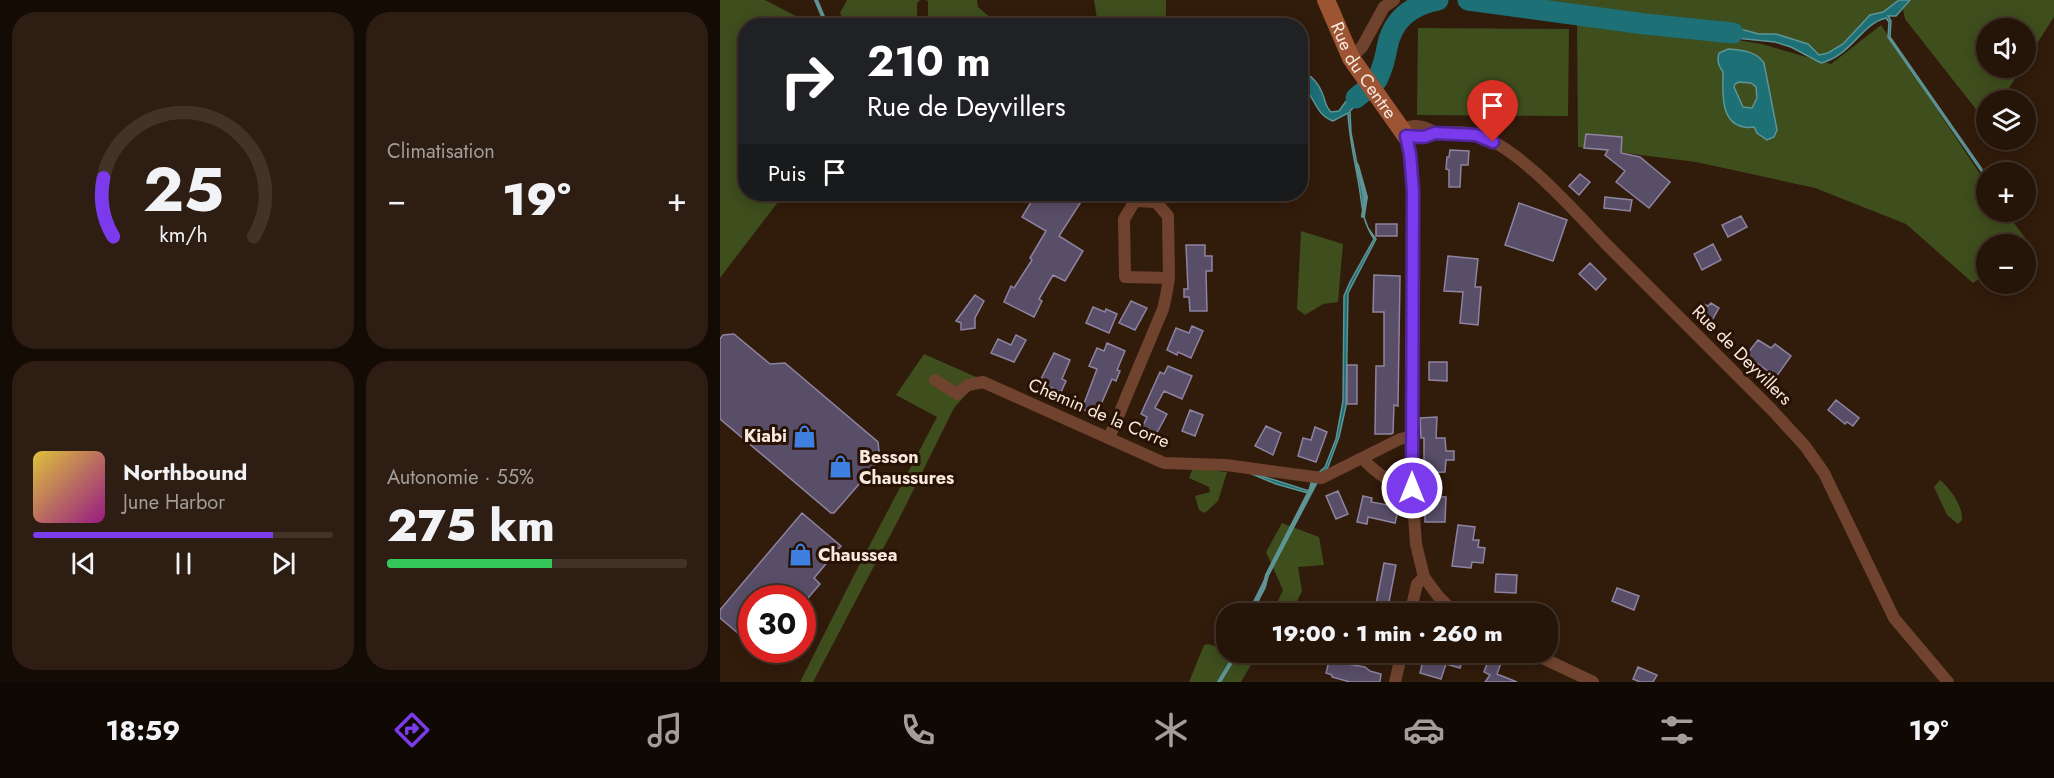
<!DOCTYPE html>
<html lang="fr">
<head>
<meta charset="utf-8">
<style>
  :root { --surface:#251408; --page:#2d1d12; --text:#f1f3f6; --muted:#a39e9c; --line:#423329; --accent:#7c3aed }
  body { margin:0; font-family:Jost,sans-serif; background:var(--page); color:var(--text); height:100vh; display:flex; flex-direction:column; font-size:22px; white-space:nowrap }
  * { box-sizing:border-box; margin:0 }
  p { font-size:20px; color:var(--muted) }
  .icon { flex:none; width:33px; height:33px; fill:none; stroke:currentColor; stroke-width:2; stroke-linecap:round; stroke-linejoin:round }
  .map { position:relative; flex:1; overflow:hidden }
  .panel { display:flex; flex-direction:column; gap:12px; padding:12px; background:#140b04; width:720px }
  .panel>* { flex:none }
  .hud { position:absolute; left:18px; top:18px; width:570px; height:183px; border-radius:24px; box-shadow:0 3px 15px #0003,0 0 0 2px var(--line); background:#202124; color:#fff; overflow:hidden }
  .tools { position:absolute; left:1256px; top:18px; display:grid; gap:12px }
  .tools a { display:grid; place-items:center; width:60px; height:60px; border-radius:50%; background:var(--surface); box-shadow:0 3px 15px #0003,0 0 0 2px var(--line); font-size:30px }
  .speed { position:absolute; left:18px; top:585px; display:flex; gap:12px; font-size:30px; font-weight:700; text-align:center }
  .speed>* { display:grid; place-content:center; width:78px; height:78px; border-radius:50%; background:var(--surface); box-shadow:0 3px 15px #0003,0 0 0 2px var(--line); line-height:1 }
  .speed .limit { border:9px solid #d22; background:#fff; color:#111 }
  .pin { position:absolute; display:grid; place-items:center; width:51px; height:51px; color:#fff; margin:-62px -26px; border-radius:50% 50% 50% 0; rotate:-45deg; box-shadow:0 0 6px #0007 }
  .pin .icon { rotate:45deg }
  .me { position:absolute; width:66px; margin:-33px; rotate:0deg; stroke-linejoin:round; filter:drop-shadow(0 0 4px #0008) }
  .turn { display:flex; align-items:center; gap:21px; height:126px; padding:0 30px; font-size:27px }
  .turn .icon { width:78px; height:78px; stroke-width:2.5 }
  .turn b { display:block; font-size:42px; line-height:51px }
  .then { display:flex; align-items:center; height:57px; padding:0 30px; background:#0003; gap:12px; font-size:22px }
  .big { font-size:45px; font-weight:800; line-height:1.1 }
  .panel .tile { flex:1; display:flex; flex-direction:column; justify-content:center; gap:9px; min-width:0; padding:0 21px; border-radius:24px; background:var(--page) }
  .panel .dial { align-items:center; gap:0 }
  .dial svg { height:156px; overflow:visible; fill:none; stroke:var(--line); stroke-width:7; stroke-linecap:round; text-anchor:middle }
  .dial text { fill:var(--text); stroke:none }
  .song { display:flex; align-items:center; gap:18px }
  .cover { width:72px; height:72px; border-radius:9px; background:linear-gradient(135deg,hsl(50 70% 55%),hsl(310 70% 35%)) }
  .played { height:6px; border-radius:3px; background:linear-gradient(90deg,var(--accent) 80%,var(--line) 80%) }
  .keys { display:flex; justify-content:space-around; direction:ltr }
  .heat { display:flex; justify-content:space-between; align-items:center; font-size:33px; direction:ltr }
  .charge { height:9px; border-radius:4px; background:linear-gradient(90deg,#34c759 55%,var(--line) 0) }
  .panel .tiles { flex:1; display:grid; gap:12px; grid-template-columns:repeat(2,1fr) }
  .trip { position:absolute; left:496px; top:603px; width:342px; height:60px; border-radius:24px; background:var(--surface); box-shadow:0 3px 15px #0003,0 0 0 2px var(--line); font-weight:800; line-height:60px; text-align:center }
  .tabs { display:flex; height:96px; justify-content:space-around; align-items:center; background:#0f0803; color:var(--muted) }
  .tabs .icon { width:42px; height:42px }
  .tabs .on { color:var(--accent) }
  .tabs b { font-size:27px; color:var(--text) }
  main { display:flex; flex:1; min-height:0 }
  .map>svg:first-child { display:block }
  .green { fill:#3e4e1d }
  .water { fill:#1c7076; stroke:#5e9495; stroke-width:1.5; fill-rule:evenodd }
  .lines { fill:none; stroke-linecap:round; stroke-linejoin:round }
  .stream { stroke:#5e9495; stroke-width:4 }
  .river { stroke:#1c7076; stroke-width:21 }
  .building { fill:#584e68; stroke:#8e83a0; stroke-width:1.5 }
  .street { stroke:#70432e; stroke-width:12 }
  .secondary { stroke:#9c5432; stroke-width:18 }
  .route-casing { stroke:#51269a; stroke-width:15 }
  .route { stroke:#7c3aed; stroke-width:10 }
  .labels { text-anchor:middle; dominant-baseline:central; stroke-width:6; stroke-linejoin:round; paint-order:stroke }
  .street-label { font-size:18px; fill:#f8e8de; stroke:#271203 }
  .poi-label { font-size:18px; font-weight:bold; fill:#f8e8de; stroke:#271203; text-anchor:start }
</style>
</head>
<body>
<main>
<section class="panel">
<div class="tiles">
<div class="tile dial"><svg viewBox="0 0 100 80">
<path d="M14 69A42 42 0 1 1 86 69"/>
<path d="M14 69A42 42 0 0 1 9 39" stroke="#7c3aed"/>
<text x="50" y="56" font-size="32" font-weight="700">25</text>
<text x="50" y="72" font-size="11">km/h</text>
</svg></div>
<div class="tile"><p>Climatisation</p>
<div class="heat"><a>−</a><b class="big">19°</b><a>+</a></div>
</div>
<div class="tile">
<div class="song"><i class="cover"></i><div><b>Northbound</b><p>June Harbor</p></div></div>
<div class="played"></div>
<div class="keys"><svg class="icon" aria-label="previous" viewBox="0 0 24 24"><path d="M18 5L8 12l10 7zM5 5v14"/></svg><svg class="icon" aria-label="pause" viewBox="0 0 24 24"><path d="M8 5v14M16 5v14"/></svg><svg class="icon" aria-label="next" viewBox="0 0 24 24"><path d="M6 5l10 7-10 7zM19 5v14"/></svg></div>
</div>
<div class="tile"><p>Autonomie · 55%</p><b class="big">275 km</b><div class="charge"></div></div>
</div>
</section>
<div class="map">
<svg width="1334" height="682" viewBox="0 0 1334 682">
  <rect width="100%" height="100%" fill="#311b0b"/>
  <path class="green" d="M0,0H45L93,25L26,26V194H64L0,278Z
    M127,0H200L197,3V25H127L120,13Z
    M205,0H257L258,7L279,25H208V1Z
    M374,0H446V25H378Z
    M797,0H1179L1163,12L1150,16L1123,44L1108,53L1099,55L1088,44L1056,34H1039L1020,29H984L986,35L1042,44L1111,64L1161,25L1266,183V212H1286L1308,242L1305,245L1266,244V274L1253,283L1186,224L1095,188L976,162L858,147L857,20L891,24L884,15L797,3Z
    M1190,0H1334V17L1305,62V28H1266V68H1302L1281,100H1266V122L1185,19L1183,9Z
    M698,28L849,29L848,116L697,115Z
    M581,231L623,244L618,302L603,304L585,315L577,309Z
    M204,354L447,461L474,468L507,472L498,501L485,513L479,510L475,496L490,492L489,487L469,478L473,468L455,469L430,462L275,391L260,388L250,390L234,408L183,511L93,682H80L133,577L217,417L176,395Z
    M1220,480C1230,488 1243,506 1242,520L1238,524L1227,515L1214,487Z
    M562,523L599,537L604,565L578,567L582,591L571,613H552L563,590L546,552Z
    M488,644L507,650V652L513,653L531,659L534,653H552L546,665L534,660L521,682H469L484,645Z"/>
  <path class="water" d="M1179,0H1190L1176,16H1168L1171,21L1170,37L1266,175V178L1168,37L1169,22L1166,18C1141,24 1132,55 1101,63L1071,47L1055,42L986,35L984,28L1020,29L1039,34H1056L1088,44L1099,55L1108,53L1123,44L1150,15L1163,12Z
    M1008,49C1022,50 1036,51 1044,63L1057,130L1054,137L1047,140L1037,133L1034,127C1031,127 1027,128 1024,127C999,123 1003,89 1003,72C998,65 997,61 999,53ZM1019,82L1031,83L1036,87L1037,98L1032,108L1023,107L1014,87L1015,84Z
    M581,71C591,75 599,84 603,95C606,102 605,106 611,112L619,111L632,93L641,86L647,94L630,111L631,133L643,195L644,217L648,228L656,239L628,293L626,406L619,437L608,467L598,481L548,576L530,613H528L588,493L556,484L520,469L589,491L592,479L605,467L616,439L623,401L624,296L630,282L654,239C640,217 643,204 638,180C634,157 629,136 628,113L613,121C595,115 595,95 581,85Z"/>
  <g class="lines">
    <path class="stream" d="M96,0L107,26
      M637,165L646,197L643,216
      M530,614L544,587L547,575L594,483
      M499,682L510,664L513,652"/>
    <path class="river" d="M748,0L925,24L1013,33
      M636,98C642,92 652,87 657,80C662,70 665,59 667,48C672,20 691,5 718,0"/>
  </g>
  <path class="building" d="M866,134L902,137L901,153L920,157L950,182L929,208L896,182L905,171L885,155L888,150L864,148Z
    M730,150L749,151L748,165H741L740,187H729V170L726,169L727,157H729Z
    M860,174L870,182L859,195L849,186Z
    M316,194H366L339,236L363,251L345,281L333,275L319,299L322,301L314,317L284,302L291,286L294,288L312,260L310,258L326,231L302,217Z
    M885,197L912,200L910,211L884,208Z
    M799,203L847,220L833,261L785,245Z
    M1021,216L1027,227L1008,237L1002,225Z
    M656,224H677V236H656Z
    M993,244L1001,260L982,270L974,254Z
    M466,245H485V256H492V271H486L487,311H470L469,297H464V289H468Z
    M728,256L758,259L755,287H761L758,325L740,323L743,292L724,291Z
    M870,263L886,279L876,290L859,274Z
    M654,275L680,276L678,406L674,405L673,433L671,434H655L656,366H664V312H653Z
    M255,295L264,301L255,318V328L241,330V323L236,321Z
    M411,301L427,308L415,330L399,323Z
    M981,303L988,306L991,303L999,308L991,322L976,312Z
    M373,307L385,312L386,309L397,314L389,333L366,323Z
    M472,326L483,331L471,358L458,352L457,355L447,350L456,328L469,333Z
    M14,334L50,364L65,363L158,442L160,460L114,513H111L0,419V339L3,335Z
    M296,335L306,340L294,362L271,353L278,339L291,345Z
    M1038,340L1051,348L1055,344L1071,356L1056,377L1026,355Z
    M387,343L405,351L397,370L400,371L396,381L392,379L376,416L362,409L377,369L369,366L377,348L384,351Z
    M334,353L350,360L342,379L346,381L341,392L330,387L328,390L318,385Z
    M709,362H727V381L709,380Z
    M627,365H637V404H627Z
    M448,366L472,376L462,399L444,391L435,408L447,414L433,440L419,434L427,417L421,414L440,372L444,374Z
    M1116,400L1139,418L1133,426L1127,422L1125,424L1108,410Z
    M470,410L483,415L475,436L462,431Z
    M717,417L716,438H725L726,451H734V460H726L725,472L704,473V438H701L700,418Z
    M546,426L561,433L553,455L535,446Z
    M595,427L607,432L596,462L578,456L583,438L591,440Z
    M618,491L628,514L616,519L606,496Z
    M643,496L652,498L651,502L679,507L675,523L648,517L647,524L637,522Z
    M705,496L726,497L725,522H705Z
    M82,513L121,546L94,578L100,584L88,598H32V645L0,618V610Z
    M738,525L755,527L753,540H759L758,547L765,548L763,563L752,562L751,568L732,566Z
    M664,563L676,565L668,607L656,604Z
    M776,574L797,575L796,593L775,592Z
    M897,588L919,596L914,610L892,601Z
    M705,652H745L740,668L726,664L721,679L700,673Z
    M769,658L781,663L777,674L797,682H765L770,675L764,672Z
    M609,661L645,667L650,671L661,674L660,682H630L612,677V675L606,673Z
    M918,667L937,675L933,682H920L913,679Z"/>
  <g class="lines">
    <path class="street" d="M631,58L642,47L664,7L674,0
      M681,129C693,124 704,125 715,133
      M215,380L237,394L248,385L263,382L444,463L506,465L602,478L680,439L693,436
      M389,438L443,309L446,296L449,278L448,216L436,202L415,201L404,219L405,277L449,278
      M642,458C657,474 671,484 692,488
      M690,614L697,584L704,577
      M736,614L718,596L704,577L696,544L692,488L693,185L690,154L686,136C709,137 734,128 758,135C800,148 856,213 888,246C943,301 998,356 1052,410L1085,446L1104,473L1174,618L1228,682
      M810,652L873,682
      M675,682L682,652"/>
    <path class="secondary" id="s1" d="M606,0L631,58L686,136"/>
  </g>
  <g class="lines">
    <defs>
      <path id="route" d="M692,488L693,191L690,154L686,136L704,137L715,133L756,135L773,142"/>
    </defs>
    <use href="#route" class="route-casing"/>
    <use href="#route" class="route"/>
  </g>
  <defs>
    <symbol id="shop-bare" viewBox="-9 -9 18 18"><path d="M-5-2.5h2.3a2.7 3.5 0 0 1 5.4 0H5L5.5 6h-11ZM-1.5-2.5h3a1.5 2.3 0 0 0-3 0Z" fill="#3f7fe0" stroke="#271203" stroke-width="2.5" paint-order="stroke"/></symbol>
  </defs>
  <g fill-rule="evenodd">
    <use href="#shop-bare" x="68" y="420" width="33" height="33"/>
    <use href="#shop-bare" x="104" y="450" width="33" height="33"/>
    <use href="#shop-bare" x="64" y="538" width="33" height="33"/>
  </g>
  <g class="labels">
    <g class="street-label">
      <text stroke="none"><textPath href="#s1" startOffset="80">Rue du Centre</textPath></text>
      <text transform="translate(1022 355) rotate(45)">Rue de Deyvillers</text>
      <text transform="translate(379 413) rotate(23)">Chemin de la Corre</text>
    </g>
    <g class="poi-label">
      <text x="67" y="436" text-anchor="end">Kiabi</text>
      <text x="139" y="457">Besson<tspan x="139" dy="21">Chaussures</tspan></text>
      <text x="98" y="555">Chaussea</text>
    </g>
  </g>
</svg>
<div class="tools">
<a><svg class="icon" aria-label="sound" viewBox="0 0 24 24"><path d="M4 9h4l5-4v14l-5-4H4zM17 9q2 3 0 6"/></svg></a>
<a><svg class="icon" aria-label="layers" viewBox="0 0 24 24"><path d="M12 4l9 5-9 5-9-5zM3 14l9 5 9-5"/></svg></a>
<a>+</a>
<a>−</a>
</div>
<div class="speed"><div class="limit">30</div></div>
<div class="pin" style="left:773px;top:142px;background:#d93025"><svg class="icon" aria-label="arrive" viewBox="0 0 24 24"><path d="M6 21V4h12l-3 4 3 4H6"/></svg></div>
<svg class="me" style="left:692px;top:488px" viewBox="-20 -20 40 40"><circle r="17" fill="#7c3aed" stroke="#fff" stroke-width="3"/><path d="M0-11L8 9 0 5-8 9z" fill="#fff"/></svg>
<div class="trip">19:00 · 1 min · 260 m</div>
<div class="hud">
<div class="turn"><svg class="icon" aria-label="right" viewBox="0 0 24 24"><path d="M7 20v-9h11M14 6l5 5-5 5"/></svg><div><b>210 m</b>Rue de Deyvillers</div></div>
<div class="then">Puis<svg class="icon" aria-label="arrive" viewBox="0 0 24 24"><path d="M6 21V4h12l-3 4 3 4H6"/></svg></div>
</div>
</div>
</main>
<nav class="tabs">
<b>18:59</b>
<svg class="icon on" aria-label="directions" viewBox="0 0 24 24"><path d="M12 3l9 9-9 9-9-9zM9 14v-3h6M13 9l2 2-2 2"/></svg>
<svg class="icon" aria-label="music" viewBox="0 0 24 24"><path d="M9 18V5l10-2v13"/><circle cx="6" cy="18" r="3"/><circle cx="16" cy="16" r="3"/></svg>
<svg class="icon" aria-label="phone" viewBox="0 0 24 24"><path d="M5 4h4l2 5-3 2q2 4 5 5l2-3 5 2v4C11 20 4 13 5 4z"/></svg>
<svg class="icon" aria-label="climate" viewBox="0 0 24 24"><path d="M12 3v18M4 7l16 10M4 17L20 7"/></svg>
<svg class="icon" aria-label="car" viewBox="0 0 24 24"><path d="M5 17H2v-5l4-1 3-4h7l3 4 3 1v5h-3M9 17h6M6 11h13"/><circle cx="7" cy="17" r="2"/><circle cx="17" cy="17" r="2"/></svg>
<svg class="icon" aria-label="filters" viewBox="0 0 24 24"><path d="M4 7h16M4 17h16"/><circle cx="9" cy="7" r="2"/><circle cx="15" cy="17" r="2"/></svg>
<b>19°</b>
</nav>
</body>
</html>
